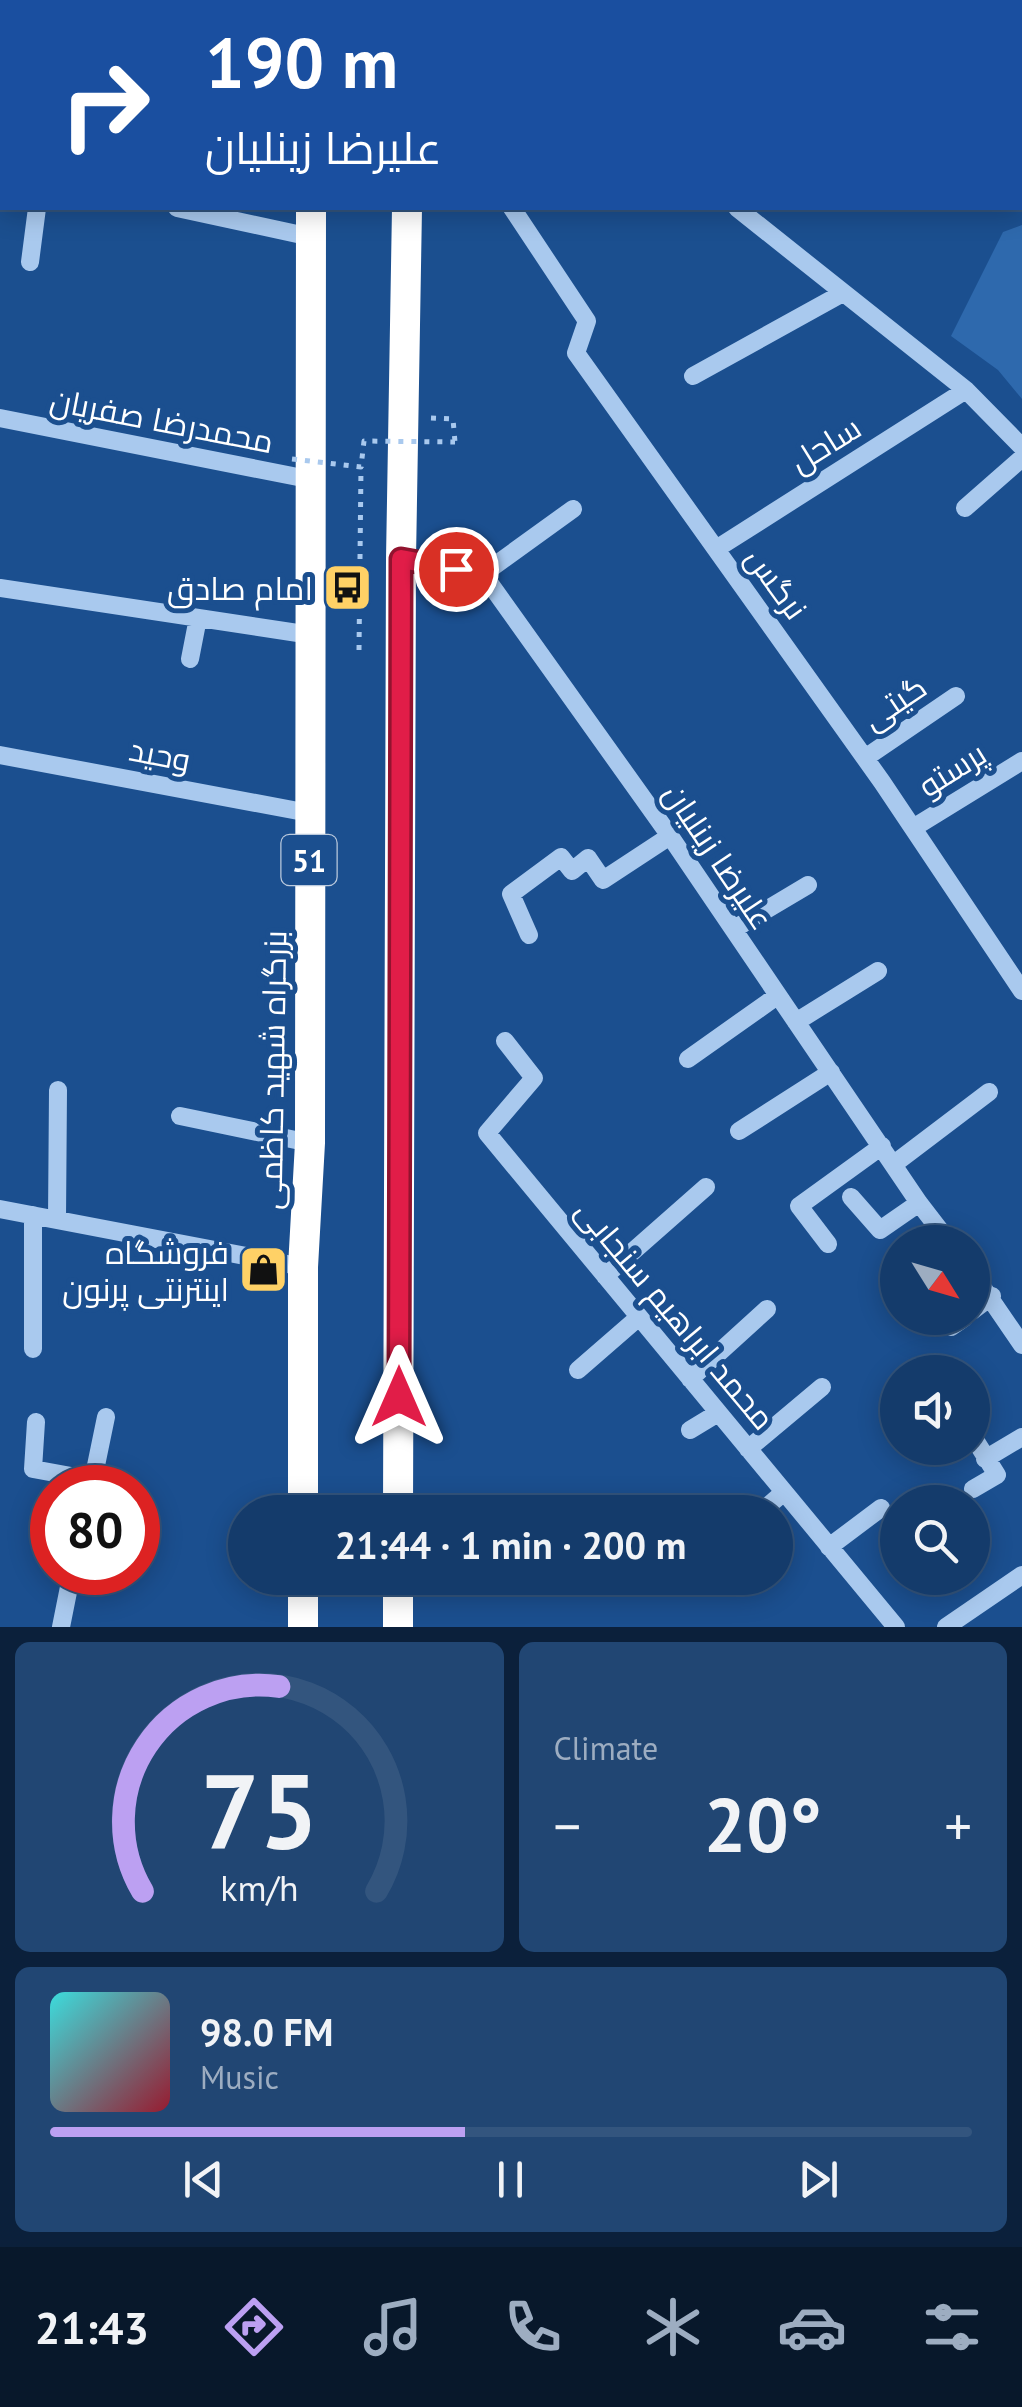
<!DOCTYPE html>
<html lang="en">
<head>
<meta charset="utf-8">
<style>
  :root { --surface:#143b6b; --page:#214673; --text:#f1f3f6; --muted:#9dadc1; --line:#33557e; --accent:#bca0f2 }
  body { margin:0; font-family:"PT Sans",Cairo,sans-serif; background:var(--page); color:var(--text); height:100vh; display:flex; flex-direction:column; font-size:38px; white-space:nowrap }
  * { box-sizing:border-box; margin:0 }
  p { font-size:32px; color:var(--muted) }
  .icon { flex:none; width:55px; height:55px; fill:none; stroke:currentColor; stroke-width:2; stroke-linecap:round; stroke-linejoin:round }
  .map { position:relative; height:1627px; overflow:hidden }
  .panel { display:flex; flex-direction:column; gap:15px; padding:15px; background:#0b203b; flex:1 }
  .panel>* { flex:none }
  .hud { position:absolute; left:0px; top:0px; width:1022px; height:210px; box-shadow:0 5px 25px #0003,0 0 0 2px var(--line); background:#1a4fa0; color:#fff; overflow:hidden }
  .needle { width:65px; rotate:127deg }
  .tools { position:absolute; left:880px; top:1225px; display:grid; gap:20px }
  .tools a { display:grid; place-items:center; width:110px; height:110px; border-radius:50%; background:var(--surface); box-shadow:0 5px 25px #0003,0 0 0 2px var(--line); font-size:50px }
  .speed { position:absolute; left:30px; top:1465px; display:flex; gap:20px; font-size:50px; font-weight:700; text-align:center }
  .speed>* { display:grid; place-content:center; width:130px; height:130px; border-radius:50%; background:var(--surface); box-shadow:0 5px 25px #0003,0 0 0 2px var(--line); line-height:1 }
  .speed .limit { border:15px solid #d22; background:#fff; color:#111 }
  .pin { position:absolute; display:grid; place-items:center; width:85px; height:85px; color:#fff; margin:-42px; border:5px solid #fff; border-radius:50%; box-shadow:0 2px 10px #0007 }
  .me { position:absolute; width:110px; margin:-55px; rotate:0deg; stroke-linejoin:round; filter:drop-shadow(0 0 8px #0008) }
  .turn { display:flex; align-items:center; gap:35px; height:210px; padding:0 40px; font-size:45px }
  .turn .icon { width:130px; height:130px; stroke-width:2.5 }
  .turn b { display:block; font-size:70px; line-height:85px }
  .big { font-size:75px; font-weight:700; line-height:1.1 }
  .panel .card { flex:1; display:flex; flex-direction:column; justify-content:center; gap:15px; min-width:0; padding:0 35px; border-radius:15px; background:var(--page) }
  .panel .dial { align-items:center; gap:0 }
  .dial svg { height:260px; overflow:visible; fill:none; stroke:var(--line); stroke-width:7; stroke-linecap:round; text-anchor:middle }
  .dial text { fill:var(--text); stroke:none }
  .song { display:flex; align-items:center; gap:30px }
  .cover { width:120px; height:120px; border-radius:15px; background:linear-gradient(135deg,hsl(180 70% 55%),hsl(350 70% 35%)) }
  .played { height:10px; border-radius:5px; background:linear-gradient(90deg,var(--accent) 45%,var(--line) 45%) }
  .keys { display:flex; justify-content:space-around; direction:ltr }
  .heat { display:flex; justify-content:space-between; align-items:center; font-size:55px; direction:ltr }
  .panel .tiles { flex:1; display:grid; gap:15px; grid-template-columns:1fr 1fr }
  .card:last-child { grid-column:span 2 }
  .trip { position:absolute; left:228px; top:1495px; width:565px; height:100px; border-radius:50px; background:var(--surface); box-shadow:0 5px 25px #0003,0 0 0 2px var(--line); font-weight:700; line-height:100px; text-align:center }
  .tabs { display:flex; height:160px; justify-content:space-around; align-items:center; background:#08182b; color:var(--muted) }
  .tabs .icon { width:70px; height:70px }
  .tabs .active { color:var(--accent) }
  .tabs b { font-size:45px; color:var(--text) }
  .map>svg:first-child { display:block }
  .green { fill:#2e69ad }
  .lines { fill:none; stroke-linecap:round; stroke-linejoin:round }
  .path { stroke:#a9c9ee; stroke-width:5; stroke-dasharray:5 8; stroke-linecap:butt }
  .minor { stroke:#a9c9ee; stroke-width:18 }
  .highway { stroke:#fff; stroke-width:30 }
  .path-bridge { stroke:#a9c9ee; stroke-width:5; stroke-dasharray:5 8; stroke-linecap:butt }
  .route-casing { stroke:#92132f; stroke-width:25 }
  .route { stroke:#e11d48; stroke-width:18 }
  .labels { text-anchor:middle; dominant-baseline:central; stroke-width:10; stroke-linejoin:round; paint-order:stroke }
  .shield { fill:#1b4f8f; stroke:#bbcadd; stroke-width:2.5 }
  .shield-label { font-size:30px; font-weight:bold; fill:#fff }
  .street-label { font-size:32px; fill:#fff; stroke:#1b4f8f }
  .poi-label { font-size:32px; fill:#fff; stroke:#1b4f8f; text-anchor:end }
</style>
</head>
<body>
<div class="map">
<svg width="1022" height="1627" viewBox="0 0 1022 1627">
  <rect width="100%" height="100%" fill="#1b4f8f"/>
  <path class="green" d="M1022,225V399L998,370L951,336L1003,232Z"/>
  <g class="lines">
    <path class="path" d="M431,418L453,419L455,442
      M359,650L361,467"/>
    <path class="minor" d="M515,0L518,2
      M980,2L982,0
      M177,208L311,237
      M512,208L587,321L576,353L882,782L1022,991
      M737,208L966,390L1022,447
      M30,262L37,208
      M693,376L843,293
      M0,418L313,480
      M965,508L1022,458
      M716,549L966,390
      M401,559L483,574L670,836L919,1203L949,1242
      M483,574L573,509
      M0,588L311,635
      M190,659L198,618
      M0,755L309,813
      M865,758L956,696
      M913,828L1022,761
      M734,929L808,885
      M529,935L511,894L561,857L572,871L588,858L603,880L670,836
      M796,1022L878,971
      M505,1041L534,1078L487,1133L896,1627
      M688,1059L777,996
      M180,1116L310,1143
      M739,1131L831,1072
      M894,1164L989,1092
      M851,1197L880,1230L919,1203
      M0,1209L303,1267
      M33,1215V1349
      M57,1219L58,1090
      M828,1244L799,1206L882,1146
      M972,1272L1022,1345
      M605,1276L706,1187
      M972,1311L992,1296
      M951,1327L964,1318
      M578,1370L639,1317
      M690,1379L767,1309
      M36,1422L33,1469L93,1480L106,1417
      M690,1430L718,1413
      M972,1435L997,1475L973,1489
      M748,1449L822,1387
      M985,1459L1022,1437
      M761,1512L784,1492
      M829,1547L881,1508
      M61,1627L72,1572
      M946,1627L1022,1575"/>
    <path class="highway" d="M309,0V2
      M411,2V0
      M303,1512V1267L310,1143L311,208
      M398,1512L401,559L407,208
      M303,1627V1578
      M398,1627V1578"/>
    <path class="path-bridge" d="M292,459L361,467L364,441L455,442"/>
  </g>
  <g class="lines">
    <defs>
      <path id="route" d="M399,1397L401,559L456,569"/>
    </defs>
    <use href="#route" class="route-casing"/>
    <use href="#route" class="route"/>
  </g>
  <defs>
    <symbol id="bus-square" viewBox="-11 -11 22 22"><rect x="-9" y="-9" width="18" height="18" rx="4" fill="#ffd166" stroke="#1b4f8f"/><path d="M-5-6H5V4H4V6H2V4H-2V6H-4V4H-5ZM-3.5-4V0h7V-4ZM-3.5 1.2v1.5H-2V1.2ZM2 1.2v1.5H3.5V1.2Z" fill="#111"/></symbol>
    <symbol id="shop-square" viewBox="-11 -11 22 22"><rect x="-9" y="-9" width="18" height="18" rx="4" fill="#ffd166" stroke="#1b4f8f"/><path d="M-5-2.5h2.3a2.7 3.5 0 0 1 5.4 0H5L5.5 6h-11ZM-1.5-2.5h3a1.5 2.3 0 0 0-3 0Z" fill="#111"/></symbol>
  </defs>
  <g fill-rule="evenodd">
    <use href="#bus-square" x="320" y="560" width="55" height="55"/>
    <use href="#shop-square" x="236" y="1242" width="55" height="55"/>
  </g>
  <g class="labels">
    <rect class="shield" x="281.5" y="835" width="55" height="50" rx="8"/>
    <g class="shield-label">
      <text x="309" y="860">51</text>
    </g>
    <g class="street-label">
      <text transform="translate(162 420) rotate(11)">محمدرضا صفریان</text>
      <text transform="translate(825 444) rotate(-32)">ساحل</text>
      <text transform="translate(777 583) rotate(54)">نرگس</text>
      <text transform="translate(894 702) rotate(-34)">گیتی</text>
      <text transform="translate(160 754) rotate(11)">وحید</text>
      <text transform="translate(952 769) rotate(-32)">پرستو</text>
      <text transform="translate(719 856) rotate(56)">علیرضا زینلیان</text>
      <text transform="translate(272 1070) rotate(-89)">بزرگراه شهید کاظمی</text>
      <text transform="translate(676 1314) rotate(50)">محمد ابراهیم سنجابی</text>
    </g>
    <g class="poi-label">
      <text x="313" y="588">امام صادق</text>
      <text x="229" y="1252">فروشگاه<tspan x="229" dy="37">اینترنتی پرنون</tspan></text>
    </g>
  </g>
</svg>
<div class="tools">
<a><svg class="needle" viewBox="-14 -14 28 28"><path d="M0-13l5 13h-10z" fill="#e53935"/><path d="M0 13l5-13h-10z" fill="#9dadc1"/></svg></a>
<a><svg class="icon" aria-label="sound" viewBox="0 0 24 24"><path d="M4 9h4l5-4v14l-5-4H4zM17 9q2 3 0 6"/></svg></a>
<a><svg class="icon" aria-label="search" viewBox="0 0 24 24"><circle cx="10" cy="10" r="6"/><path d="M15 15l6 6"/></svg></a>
</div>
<div class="speed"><div class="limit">80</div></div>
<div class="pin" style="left:456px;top:569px;background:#d93025"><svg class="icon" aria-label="arrive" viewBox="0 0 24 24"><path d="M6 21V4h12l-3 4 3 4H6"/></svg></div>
<svg class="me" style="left:399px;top:1397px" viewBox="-20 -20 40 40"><path d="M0-17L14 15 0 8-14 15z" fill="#e11d48" stroke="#fff" stroke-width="4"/></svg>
<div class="trip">21:44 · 1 min · 200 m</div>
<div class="hud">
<div class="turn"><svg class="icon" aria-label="right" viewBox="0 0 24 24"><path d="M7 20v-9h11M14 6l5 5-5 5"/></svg><div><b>190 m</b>علیرضا زینلیان</div></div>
</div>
</div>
<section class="panel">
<div class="tiles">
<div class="card dial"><svg viewBox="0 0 100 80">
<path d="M14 69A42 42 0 1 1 86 69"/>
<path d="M14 69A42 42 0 0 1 56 6" stroke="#bca0f2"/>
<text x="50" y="56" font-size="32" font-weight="700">75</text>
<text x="50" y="72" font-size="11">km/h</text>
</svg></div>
<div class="card"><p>Climate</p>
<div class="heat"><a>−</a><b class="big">20°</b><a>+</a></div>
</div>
<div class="card">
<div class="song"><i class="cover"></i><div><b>98.0 FM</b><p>Music</p></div></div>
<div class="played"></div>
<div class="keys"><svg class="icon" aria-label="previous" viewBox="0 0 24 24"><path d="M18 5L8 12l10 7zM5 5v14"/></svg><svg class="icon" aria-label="pause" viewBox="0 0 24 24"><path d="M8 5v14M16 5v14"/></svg><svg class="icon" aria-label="next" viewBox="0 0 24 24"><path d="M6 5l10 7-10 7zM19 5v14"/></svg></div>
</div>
</div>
</section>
<nav class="tabs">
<b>21:43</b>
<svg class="icon active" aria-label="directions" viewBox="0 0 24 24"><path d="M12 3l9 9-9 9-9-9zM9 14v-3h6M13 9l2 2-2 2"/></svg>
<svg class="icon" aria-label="music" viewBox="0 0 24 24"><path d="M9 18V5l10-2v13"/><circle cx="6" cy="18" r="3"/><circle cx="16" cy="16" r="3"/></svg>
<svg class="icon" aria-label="phone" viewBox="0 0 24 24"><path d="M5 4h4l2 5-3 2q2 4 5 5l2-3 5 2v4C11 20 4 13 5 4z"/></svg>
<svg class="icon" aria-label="climate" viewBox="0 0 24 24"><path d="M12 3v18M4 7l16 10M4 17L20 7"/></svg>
<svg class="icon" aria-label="car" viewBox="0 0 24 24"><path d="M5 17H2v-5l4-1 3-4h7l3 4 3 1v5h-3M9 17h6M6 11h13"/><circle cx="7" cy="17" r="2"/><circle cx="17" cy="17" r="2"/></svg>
<svg class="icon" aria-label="filters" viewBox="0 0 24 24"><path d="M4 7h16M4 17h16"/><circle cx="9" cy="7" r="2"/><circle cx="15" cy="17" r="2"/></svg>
</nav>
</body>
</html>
